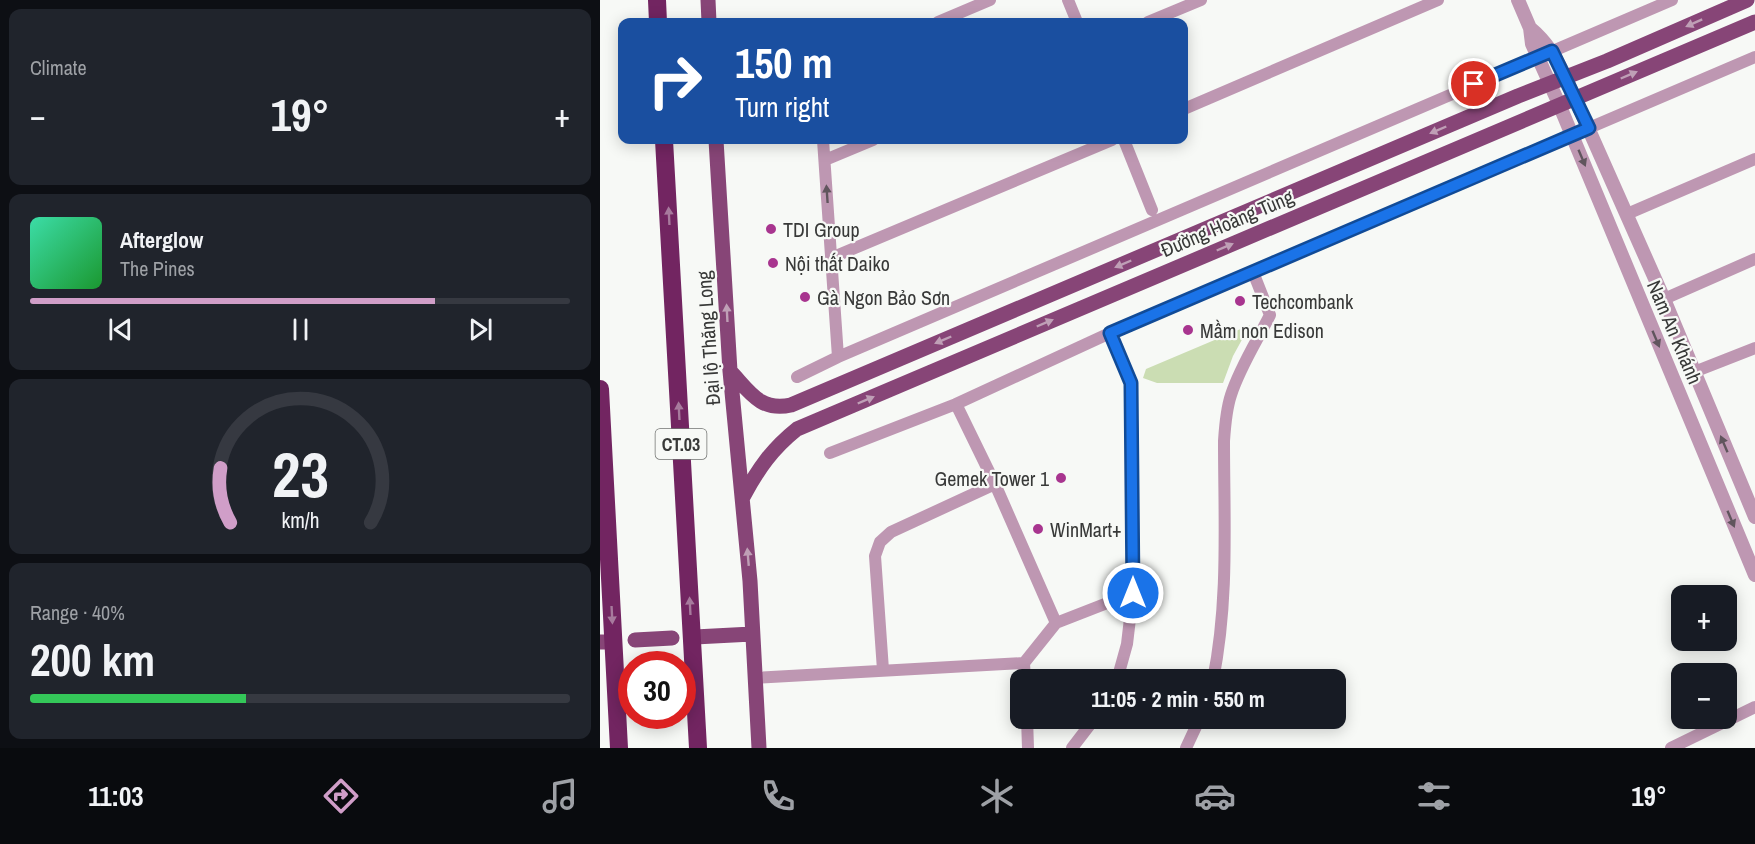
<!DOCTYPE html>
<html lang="en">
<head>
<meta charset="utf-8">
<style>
  :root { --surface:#171b24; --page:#20242c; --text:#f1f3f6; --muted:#9ea1a6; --line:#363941; --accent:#d09ec8 }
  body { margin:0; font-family:"Archivo Narrow",sans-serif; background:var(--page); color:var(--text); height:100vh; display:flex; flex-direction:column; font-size:22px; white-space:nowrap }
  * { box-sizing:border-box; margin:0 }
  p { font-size:20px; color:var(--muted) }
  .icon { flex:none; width:33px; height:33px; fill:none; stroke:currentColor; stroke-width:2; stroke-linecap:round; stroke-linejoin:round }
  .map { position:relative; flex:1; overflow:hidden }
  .panel { display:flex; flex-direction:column; gap:9px; padding:9px; background:#0d0f14; width:600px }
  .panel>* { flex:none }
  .guide { position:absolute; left:18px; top:18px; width:570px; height:126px; border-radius:12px; box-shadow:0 3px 15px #0003; background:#1a4fa0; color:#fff; overflow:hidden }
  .tools { position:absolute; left:1071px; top:585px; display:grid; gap:12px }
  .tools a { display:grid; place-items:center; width:66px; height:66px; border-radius:12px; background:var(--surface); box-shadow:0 3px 15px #0003; font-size:30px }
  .speed { position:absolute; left:18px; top:651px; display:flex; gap:12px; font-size:30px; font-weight:700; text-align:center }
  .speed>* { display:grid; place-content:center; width:78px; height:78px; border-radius:50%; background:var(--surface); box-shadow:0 3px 15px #0003; line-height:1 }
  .speed .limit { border:9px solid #d22; background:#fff; color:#111 }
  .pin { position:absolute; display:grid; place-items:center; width:51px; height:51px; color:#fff; margin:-26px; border:3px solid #fff; border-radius:50%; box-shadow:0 2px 6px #0007 }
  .me { position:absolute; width:66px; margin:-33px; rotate:0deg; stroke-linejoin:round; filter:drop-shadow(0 0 4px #0008) }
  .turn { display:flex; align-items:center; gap:21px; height:126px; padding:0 18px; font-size:27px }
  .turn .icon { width:78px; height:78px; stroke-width:2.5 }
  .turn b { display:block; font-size:42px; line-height:51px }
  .big { font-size:45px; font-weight:700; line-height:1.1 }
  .panel .widget { flex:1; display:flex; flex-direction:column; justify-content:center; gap:9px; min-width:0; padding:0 21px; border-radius:12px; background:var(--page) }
  .panel .dial { align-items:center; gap:0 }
  .dial svg { height:156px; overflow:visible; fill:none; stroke:var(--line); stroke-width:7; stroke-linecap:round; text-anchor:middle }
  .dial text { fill:var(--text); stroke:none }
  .song { display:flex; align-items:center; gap:18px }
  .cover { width:72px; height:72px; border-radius:9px; background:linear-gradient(135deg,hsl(160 70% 55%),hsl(130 70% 35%)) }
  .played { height:6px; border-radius:3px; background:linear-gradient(90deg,var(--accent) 75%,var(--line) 75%) }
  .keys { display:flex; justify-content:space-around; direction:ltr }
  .heat { display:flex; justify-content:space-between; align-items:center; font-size:33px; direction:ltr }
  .charge { height:9px; border-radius:4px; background:linear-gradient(90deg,#34c759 40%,var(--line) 0) }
  .trip { position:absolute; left:410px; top:669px; width:336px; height:60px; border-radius:12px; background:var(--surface); box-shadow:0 3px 15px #0003; font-weight:700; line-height:60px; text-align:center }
  .menu { display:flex; height:96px; justify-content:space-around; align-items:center; background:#090b0e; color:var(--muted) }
  .menu .icon { width:42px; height:42px }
  .menu .active { color:var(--accent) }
  .menu b { font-size:27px; color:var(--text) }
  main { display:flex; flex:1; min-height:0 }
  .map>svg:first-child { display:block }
  .green { fill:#cbddb3 }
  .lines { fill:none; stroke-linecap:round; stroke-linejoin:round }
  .minor { stroke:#be97b2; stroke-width:12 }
  .tertiary { stroke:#be97b2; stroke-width:14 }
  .primary { stroke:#874577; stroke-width:15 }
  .motorway { stroke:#722561; stroke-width:18 }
  .oneway { fill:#bf9fb6 }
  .oneway2 { fill:#60555d }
  .oneway3 { fill:#a77a9d }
  .route-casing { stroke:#114b97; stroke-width:15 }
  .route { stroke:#1a73e8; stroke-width:10 }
  .poi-dot { fill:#a8358f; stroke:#f7f9f6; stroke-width:2 }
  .labels { text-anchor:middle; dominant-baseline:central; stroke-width:4.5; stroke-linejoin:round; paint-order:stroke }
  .shield { fill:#f7f9f6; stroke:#717371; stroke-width:1.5 }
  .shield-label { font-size:18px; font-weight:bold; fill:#383938 }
  .street-label { font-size:20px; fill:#383938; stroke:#f7f9f6 }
  .poi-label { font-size:20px; fill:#383938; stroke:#f7f9f6; text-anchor:start }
</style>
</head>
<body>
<main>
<section class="panel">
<div class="widget"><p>Climate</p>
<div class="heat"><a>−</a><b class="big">19°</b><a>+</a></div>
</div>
<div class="widget">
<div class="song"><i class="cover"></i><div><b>Afterglow</b><p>The Pines</p></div></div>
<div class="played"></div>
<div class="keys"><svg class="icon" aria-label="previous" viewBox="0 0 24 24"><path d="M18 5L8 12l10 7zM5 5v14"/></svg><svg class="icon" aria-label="pause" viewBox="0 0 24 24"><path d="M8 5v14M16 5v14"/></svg><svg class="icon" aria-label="next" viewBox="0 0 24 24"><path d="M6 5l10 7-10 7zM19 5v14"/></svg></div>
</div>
<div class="widget dial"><svg viewBox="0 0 100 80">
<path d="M14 69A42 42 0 1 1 86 69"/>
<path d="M14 69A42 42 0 0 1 9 41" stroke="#d09ec8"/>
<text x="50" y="56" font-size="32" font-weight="700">23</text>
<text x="50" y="72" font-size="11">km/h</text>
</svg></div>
<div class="widget"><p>Range · 40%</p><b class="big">200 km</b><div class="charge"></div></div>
</section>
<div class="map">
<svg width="1155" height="748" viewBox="0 0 1155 748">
  <rect width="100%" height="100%" fill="#f7f9f6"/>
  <path class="green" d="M650,325L633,356L623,383H557L543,378L546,369Z"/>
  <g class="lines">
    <path class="minor" d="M468,0L477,22
      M338,22L390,0
      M548,22L601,0
      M584,109L838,0
      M223,140L238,357
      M524,140L552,210
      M225,160L273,140
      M1027,214L1155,159
      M231,258L512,140
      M1064,299L1155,259
      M510,333L531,383L533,456V593L527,644L517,680
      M1094,372L1155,348
      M197,377L238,357L1072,0
      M356,404L395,484L456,623
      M230,453L356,404L510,333L1155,57
      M424,663L425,680
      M283,670L275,556L280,542L291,532L395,484
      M155,678L424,663L456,623L533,593
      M613,680C629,601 624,521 624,441C625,426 626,410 631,395C640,367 657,341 670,315L653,272
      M427,718L428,748
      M472,748L495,718
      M586,748L600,718
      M1071,748L1155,707"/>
    <path class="tertiary" d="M918,0L930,28L932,44L959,104L1155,575
      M930,28C947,42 956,58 966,78L1064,299L1155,517"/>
    <path class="primary" d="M108,0L109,22
      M116,140L130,371L150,581L159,748
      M130,371C149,391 160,412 191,405L918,96L1007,61L1147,0
      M143,497C158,469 172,449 197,429L1155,22
      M95,637L152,634
      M35,640L72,638
      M0,642H7"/>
    <path class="motorway" d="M57,0L58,22
      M64,140L98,748
      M0,389L19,748"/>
  </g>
  <defs><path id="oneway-solid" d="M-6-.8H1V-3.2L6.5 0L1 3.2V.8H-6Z" transform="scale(1.5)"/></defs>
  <g class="oneway">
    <use href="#oneway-solid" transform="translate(1094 23) rotate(156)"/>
    <use href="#oneway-solid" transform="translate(1029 75) rotate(-23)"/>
    <use href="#oneway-solid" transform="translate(838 130) rotate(157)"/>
    <use href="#oneway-solid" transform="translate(625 247) rotate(-23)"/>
    <use href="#oneway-solid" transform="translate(523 264) rotate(157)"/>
    <use href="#oneway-solid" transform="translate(127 313) rotate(-93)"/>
    <use href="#oneway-solid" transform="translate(445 323) rotate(-23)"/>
    <use href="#oneway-solid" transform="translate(343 340) rotate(157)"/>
    <use href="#oneway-solid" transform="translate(266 400) rotate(-23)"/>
    <use href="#oneway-solid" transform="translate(148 557) rotate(-95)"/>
  </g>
  <g class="oneway2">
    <use href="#oneway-solid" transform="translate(982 158) rotate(67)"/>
    <use href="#oneway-solid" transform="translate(227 194) rotate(-94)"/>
    <use href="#oneway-solid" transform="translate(1056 339) rotate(67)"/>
    <use href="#oneway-solid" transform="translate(1124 444) rotate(-113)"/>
    <use href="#oneway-solid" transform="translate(1131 519) rotate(67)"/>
  </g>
  <g class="oneway3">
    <use href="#oneway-solid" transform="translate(69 216) rotate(-93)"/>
    <use href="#oneway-solid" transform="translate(79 411) rotate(-93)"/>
    <use href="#oneway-solid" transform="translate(90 606) rotate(-93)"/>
    <use href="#oneway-solid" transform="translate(12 615) rotate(87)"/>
  </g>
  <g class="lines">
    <defs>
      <path id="route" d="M533,593L531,383L510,333L989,128L952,51L874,84"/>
    </defs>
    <use href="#route" class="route-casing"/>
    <use href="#route" class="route"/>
  </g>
  <g class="poi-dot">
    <circle cx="171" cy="229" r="6"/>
    <circle cx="173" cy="263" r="6"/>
    <circle cx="205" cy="297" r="6"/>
    <circle cx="640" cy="301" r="6"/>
    <circle cx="588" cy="330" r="6"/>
    <circle cx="461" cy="478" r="6"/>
    <circle cx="438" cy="529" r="6"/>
  </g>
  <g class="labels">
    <rect class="shield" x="55.5" y="429" width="51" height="30" rx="4.5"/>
    <g class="shield-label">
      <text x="81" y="444">CT.03</text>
    </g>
    <g class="street-label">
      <text transform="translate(627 223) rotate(-23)">Đường Hoàng Tùng</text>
      <text transform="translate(1075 332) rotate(67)">Nam An Khánh</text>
      <text transform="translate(108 338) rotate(-94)">Đại lộ Thăng Long</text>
    </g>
    <g class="poi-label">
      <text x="183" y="229">TDI Group</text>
      <text x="185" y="263">Nội thất Daiko</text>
      <text x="217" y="297">Gà Ngon Bảo Sơn</text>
      <text x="652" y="301">Techcombank</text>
      <text x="600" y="330">Mầm non Edison</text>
      <text x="449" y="478" text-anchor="end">Gemek Tower 1</text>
      <text x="450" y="529">WinMart+</text>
    </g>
  </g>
</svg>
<div class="tools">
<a>+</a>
<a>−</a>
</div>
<div class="speed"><div class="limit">30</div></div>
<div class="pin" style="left:874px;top:84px;background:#d93025"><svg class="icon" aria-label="arrive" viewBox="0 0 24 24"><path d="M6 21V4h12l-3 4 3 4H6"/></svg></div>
<svg class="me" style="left:533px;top:593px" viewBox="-20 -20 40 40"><circle r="17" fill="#1a73e8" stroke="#fff" stroke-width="3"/><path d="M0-11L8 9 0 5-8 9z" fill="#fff"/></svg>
<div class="trip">11:05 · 2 min · 550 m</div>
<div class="guide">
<div class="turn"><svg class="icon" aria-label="right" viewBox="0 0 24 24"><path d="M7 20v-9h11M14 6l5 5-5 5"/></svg><div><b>150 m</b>Turn right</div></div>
</div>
</div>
</main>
<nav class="menu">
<b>11:03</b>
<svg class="icon active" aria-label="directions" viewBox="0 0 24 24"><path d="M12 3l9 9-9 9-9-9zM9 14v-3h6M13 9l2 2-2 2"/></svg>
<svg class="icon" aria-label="music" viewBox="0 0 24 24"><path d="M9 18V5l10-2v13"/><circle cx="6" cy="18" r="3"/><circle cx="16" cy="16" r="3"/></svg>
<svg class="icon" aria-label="phone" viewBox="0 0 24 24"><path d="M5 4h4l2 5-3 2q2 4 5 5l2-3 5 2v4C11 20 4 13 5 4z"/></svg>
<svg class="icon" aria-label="climate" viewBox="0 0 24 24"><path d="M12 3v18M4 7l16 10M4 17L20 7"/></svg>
<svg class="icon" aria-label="car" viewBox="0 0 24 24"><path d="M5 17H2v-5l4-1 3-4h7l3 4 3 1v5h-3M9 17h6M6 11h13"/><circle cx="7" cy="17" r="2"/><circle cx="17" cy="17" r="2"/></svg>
<svg class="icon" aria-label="filters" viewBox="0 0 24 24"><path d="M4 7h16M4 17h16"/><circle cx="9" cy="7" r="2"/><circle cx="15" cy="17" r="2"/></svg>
<b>19°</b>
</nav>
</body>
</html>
